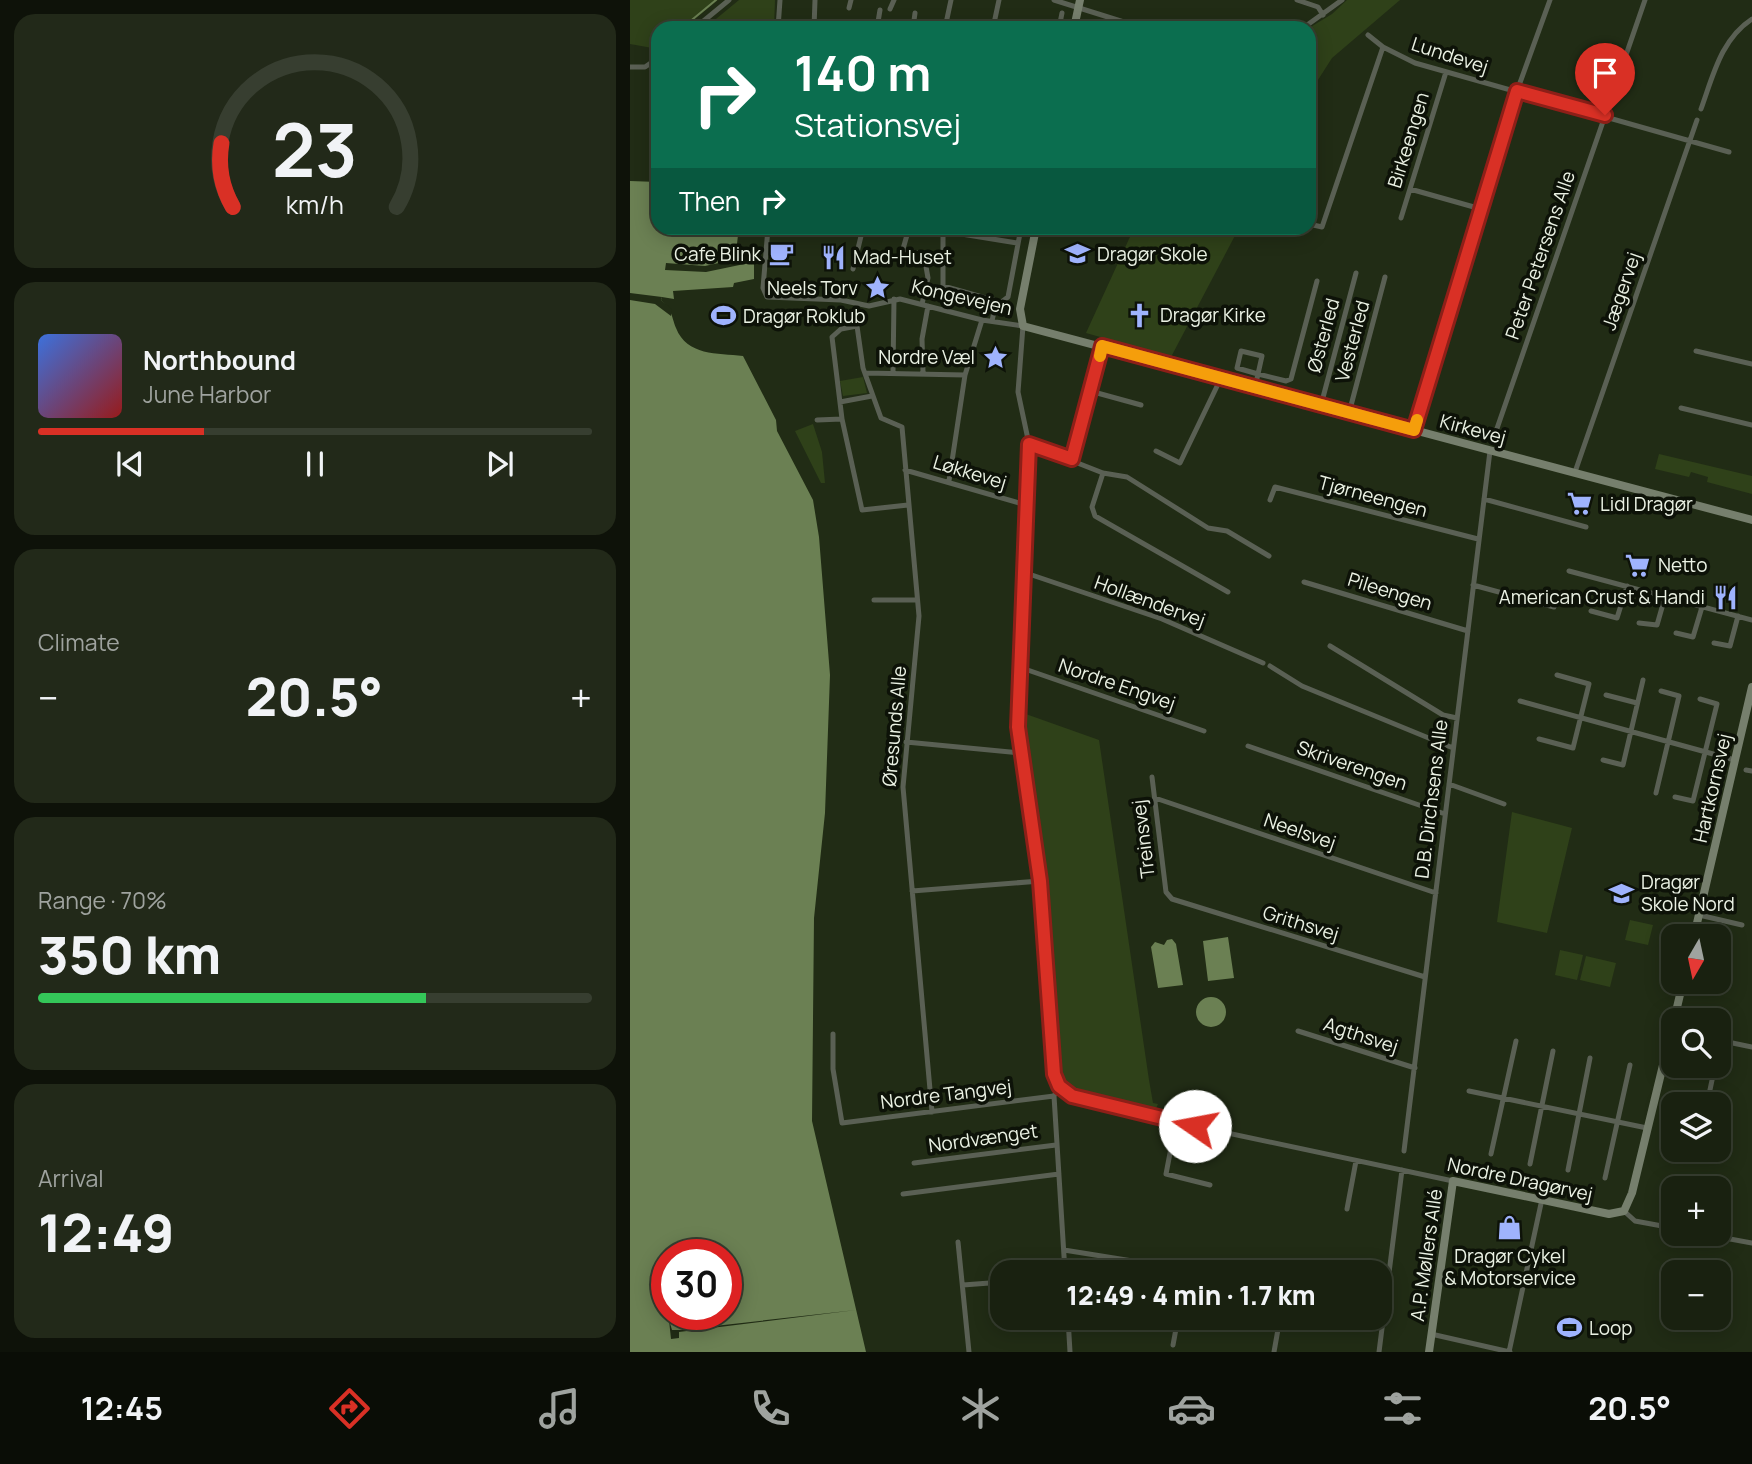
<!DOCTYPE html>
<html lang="en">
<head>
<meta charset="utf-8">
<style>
  :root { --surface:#192110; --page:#222919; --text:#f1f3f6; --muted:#9fa39f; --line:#373e30; --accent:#d93025 }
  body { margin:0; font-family:Manrope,sans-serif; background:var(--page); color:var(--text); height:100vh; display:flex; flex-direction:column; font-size:26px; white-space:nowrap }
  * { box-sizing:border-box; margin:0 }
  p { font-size:23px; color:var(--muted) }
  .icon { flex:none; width:38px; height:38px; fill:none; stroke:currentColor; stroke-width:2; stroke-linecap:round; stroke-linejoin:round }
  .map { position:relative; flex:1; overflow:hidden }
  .side { display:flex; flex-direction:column; gap:14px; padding:14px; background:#0e1209; width:630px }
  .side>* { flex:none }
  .guide { position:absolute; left:21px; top:21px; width:665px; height:214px; border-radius:21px; box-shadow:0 4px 18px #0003,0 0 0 2px var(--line); background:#0b6e4f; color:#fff; overflow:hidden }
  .needle { width:46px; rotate:189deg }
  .buttons { position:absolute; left:1031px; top:924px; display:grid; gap:14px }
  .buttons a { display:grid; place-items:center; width:70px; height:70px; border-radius:14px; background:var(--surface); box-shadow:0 4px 18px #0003,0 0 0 2px var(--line); font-size:35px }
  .speed { position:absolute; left:21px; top:1239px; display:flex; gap:14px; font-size:35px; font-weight:700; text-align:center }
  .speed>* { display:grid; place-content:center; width:91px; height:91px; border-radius:50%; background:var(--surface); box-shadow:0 4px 18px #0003,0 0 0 2px var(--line); line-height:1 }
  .speed .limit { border:10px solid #d22; background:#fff; color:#111 }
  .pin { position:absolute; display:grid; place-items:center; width:60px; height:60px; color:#fff; margin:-72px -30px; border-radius:50% 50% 50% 0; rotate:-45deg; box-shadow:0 0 7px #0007 }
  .pin .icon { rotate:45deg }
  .me { position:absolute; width:77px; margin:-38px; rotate:282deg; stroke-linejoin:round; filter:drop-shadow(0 0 5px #0008) }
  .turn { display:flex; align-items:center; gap:24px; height:147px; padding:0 28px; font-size:32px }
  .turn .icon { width:91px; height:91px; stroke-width:2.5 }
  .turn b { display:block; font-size:49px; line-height:60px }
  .then { display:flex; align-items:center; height:66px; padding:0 28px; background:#0003; gap:14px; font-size:26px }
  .big { font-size:52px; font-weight:800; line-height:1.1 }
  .side .widget { flex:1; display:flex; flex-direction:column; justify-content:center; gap:10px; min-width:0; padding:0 24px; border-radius:21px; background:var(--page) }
  .side .dial { align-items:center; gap:0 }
  .dial svg { height:182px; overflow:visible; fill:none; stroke:var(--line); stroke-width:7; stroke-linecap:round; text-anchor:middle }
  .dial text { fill:var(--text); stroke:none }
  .song { display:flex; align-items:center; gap:21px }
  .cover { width:84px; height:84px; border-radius:10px; background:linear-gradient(135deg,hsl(220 70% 55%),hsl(0 70% 35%)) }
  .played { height:7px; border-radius:4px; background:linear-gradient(90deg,var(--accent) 30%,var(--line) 30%) }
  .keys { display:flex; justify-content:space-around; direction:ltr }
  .heat { display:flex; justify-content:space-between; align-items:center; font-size:38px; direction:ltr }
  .charge { height:10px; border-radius:5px; background:linear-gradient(90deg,#34c759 70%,var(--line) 0) }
  .trip { position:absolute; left:360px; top:1260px; width:402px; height:70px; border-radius:21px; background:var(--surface); box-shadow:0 4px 18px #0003,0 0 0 2px var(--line); font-weight:800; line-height:70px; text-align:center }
  .tabs { display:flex; height:112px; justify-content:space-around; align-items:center; background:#0a0d06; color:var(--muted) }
  .tabs .icon { width:49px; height:49px }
  .tabs .current { color:var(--accent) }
  .tabs b { font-size:32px; color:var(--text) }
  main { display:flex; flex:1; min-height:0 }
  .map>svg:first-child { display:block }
  .green { fill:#2f4119 }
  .water { fill:#6b8053; fill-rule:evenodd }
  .pier { fill:#212c15 }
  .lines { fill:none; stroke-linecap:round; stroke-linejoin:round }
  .stream { stroke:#6b8053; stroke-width:2 }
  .street { stroke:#5a6054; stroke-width:5 }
  .secondary { stroke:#767f6d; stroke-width:8 }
  .route-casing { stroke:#8d1f18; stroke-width:18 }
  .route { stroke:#d93025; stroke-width:12 }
  .slow { stroke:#f59e0b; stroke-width:12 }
  .labels { text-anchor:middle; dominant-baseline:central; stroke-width:7; stroke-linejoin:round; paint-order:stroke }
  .street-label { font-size:19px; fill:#ebf2e4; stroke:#0d1208 }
  .poi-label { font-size:19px; fill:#ebf2e4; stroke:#0d1208; text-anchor:start }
</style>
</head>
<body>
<main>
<section class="side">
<div class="widget dial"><svg viewBox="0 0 100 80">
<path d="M14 69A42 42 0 1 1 86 69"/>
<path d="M14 69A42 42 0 0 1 9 41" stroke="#d93025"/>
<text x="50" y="56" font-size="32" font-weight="700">23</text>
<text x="50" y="72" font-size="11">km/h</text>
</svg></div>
<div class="widget">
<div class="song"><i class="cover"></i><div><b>Northbound</b><p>June Harbor</p></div></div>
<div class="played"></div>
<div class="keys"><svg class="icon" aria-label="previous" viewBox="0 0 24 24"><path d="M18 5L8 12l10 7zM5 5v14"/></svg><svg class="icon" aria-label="pause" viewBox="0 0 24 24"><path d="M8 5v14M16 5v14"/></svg><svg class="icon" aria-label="next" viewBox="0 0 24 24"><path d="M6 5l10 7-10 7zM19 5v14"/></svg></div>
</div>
<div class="widget"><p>Climate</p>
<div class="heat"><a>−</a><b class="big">20.5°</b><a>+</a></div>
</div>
<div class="widget"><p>Range · 70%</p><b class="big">350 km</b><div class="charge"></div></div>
<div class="widget"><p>Arrival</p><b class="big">12:49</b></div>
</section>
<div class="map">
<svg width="1122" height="1352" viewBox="0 0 1122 1352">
  <rect width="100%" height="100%" fill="#212c15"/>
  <path class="green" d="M0,0H88L54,28H28V49L0,44Z
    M109,0H145L144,28H75Z
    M717,0H770L702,58L679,94V28L702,14Z
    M504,228H609L541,357L456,333Z
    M233,377L237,393L213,396L210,381Z
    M183,424L192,452L195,483H191L165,431Z
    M1029,454L1122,476V494L1077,482L1078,477L1061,472L1059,477L1025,469Z
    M393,713L469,740L519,1080L523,1103L528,1104L524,1113L444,1093L435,1087L429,1077L414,890Z
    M882,812L942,828L917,933L867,922Z
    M1000,920L1023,925L1018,945L995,940Z
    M930,950L953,955L947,980L925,975Z
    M956,956L986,963L980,987L950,980Z"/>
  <path class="water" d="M0,181L28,182V228H43L41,234L108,235L107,244L112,245L111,258L75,266L36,263L35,270L76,272L124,262V279L104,283L103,287L43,291L44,299L32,297L31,300C42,309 41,315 46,328C57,356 87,353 113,356L146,420L147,431L183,500L189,537L200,675L195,813L184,918L182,1121L236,1352H0ZM37,1255H96V1314H37Z
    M598,937L604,978L578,981L573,941Z
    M542,939L546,944L553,985L528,988L521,947L525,942L534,945L537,940Z
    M566 1012a15 15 0 1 1 30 0a15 15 0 1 1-30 0Z"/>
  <path class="pier" d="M0,293L32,297L31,300L42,309L41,316L25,304L0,300Z
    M226,1310L49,1332V1338L41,1339L39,1320L42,1330H49Z"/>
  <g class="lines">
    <path class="stream" d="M52,28L86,0"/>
    <path class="street" d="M424,0L513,28
      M667,0L688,7L693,15
      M219,8L221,0
      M260,9L264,0
      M364,25L383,28
      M65,28L99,0
      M148,28L150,0
      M184,28L185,0
      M247,28L250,10
      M283,28L285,13
      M315,28L321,0
      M363,28L369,0
      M429,28L432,13
      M673,28L712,0
      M738,35L753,47L785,63L1099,152
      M0,67H15L28,58
      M1071,109C1083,76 1091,39 1122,19
      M780,189L851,209
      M771,218L816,72
      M679,224L692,227L753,47
      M138,228L133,288L137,297L211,300L239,306L270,299L352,320L393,326L388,392L399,444L388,727L410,881L423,1069L429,1086L447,1098L527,1118L823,1181
      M279,228L273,249L294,255L298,278L292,304
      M295,228L313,231V286L370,302
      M313,231L387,243
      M223,269L233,228
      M362,321L365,307L378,297L391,228
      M611,351L632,356L628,374L607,368Z
      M1066,351L1122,364
      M263,371L264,299
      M293,372L292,339L298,306
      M235,373L335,375
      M625,387L628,374L656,381L661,379L687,281
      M460,391L511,405
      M210,402L242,396
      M691,405L726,273
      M1051,408L1122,425
      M719,413L755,277
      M187,420L212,419
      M784,430L887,91L920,0
      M863,440L1015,0
      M399,444L473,473L497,477L578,528L597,531L639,556
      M526,451L550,463L591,378
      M442,459L472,347
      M275,470L396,505
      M945,472L1067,120
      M473,473L462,507L465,516L598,592
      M319,481L335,375L352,320
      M854,499L956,527
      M640,500L645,487L848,539
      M278,505L232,510L212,419L202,337L211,329L227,326L233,368L251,418L272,427L289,616L273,787L302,1112
      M939,571L1122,620
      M393,572L532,619L633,663
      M674,582L838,631
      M843,585L924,607
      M244,600H287
      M961,611L987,618L997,586
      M1009,623L1027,625L1035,597
      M1046,633L1063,637L1072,607
      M1084,643L1100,646L1108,616
      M700,646L813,715L827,718
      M640,666L672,686L823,748
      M389,667L574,731
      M976,695L1007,703
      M890,701L1105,760
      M909,739L943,748L959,684L927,675
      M276,742L390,753
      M618,746L815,814
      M973,760L993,765L1013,680
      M1116,770L1122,771
      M522,777L536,892L542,899L795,977
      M819,784L874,804
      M1026,793L1049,696L1031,691
      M1045,797L1063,801L1087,704L1070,699
      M525,798L806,893
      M282,891L410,881
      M1069,915L1112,925
      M668,1031L785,1068
      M203,1034V1069L212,1123L424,1096
      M1088,1040L1122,1047
      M1088,1052L1091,1040
      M429,1086L424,1096L435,1272
      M839,1091L1017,1128
      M1077,1104L1085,1066
      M546,1122L536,1174L580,1185
      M774,1151L860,451
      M861,1154L886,1041
      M284,1163L426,1145
      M900,1164L923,1051
      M938,1170L960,1058
      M975,1178L1000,1065
      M273,1194L429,1174
      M717,1209L726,1161
      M994,1211L1005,1221L1043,1228
      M1073,1234L1122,1243
      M328,1242L339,1352
      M434,1250L571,1272
      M333,1285L373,1282
      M438,1318L440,1352
      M801,1334L880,1352
      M543,1345L548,1318
      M644,1352L650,1318
      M749,1352L772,1170
      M879,1352L912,1199"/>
    <path class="secondary" d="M444,28L450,0
      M406,228L390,309L393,326L1122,520
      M1064,936L1122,687
      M1044,1020L1053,982
      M799,1352L823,1181L979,1214L994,1211L1002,1193L1043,1024"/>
  </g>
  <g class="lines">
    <defs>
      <path id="route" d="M565,1126L442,1096L429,1086L424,1074L410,881L388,727L399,444L442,459L472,346L784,430L887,91L975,115"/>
    </defs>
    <use href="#route" class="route-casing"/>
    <use href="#route" class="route"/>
    <path class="slow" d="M470,356L472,346L784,430L787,420"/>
  </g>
  <defs>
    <symbol id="cafe-bare" viewBox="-9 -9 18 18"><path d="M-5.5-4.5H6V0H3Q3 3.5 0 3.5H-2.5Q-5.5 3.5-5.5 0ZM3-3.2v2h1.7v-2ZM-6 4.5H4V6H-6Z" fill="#9fb3fd" stroke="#0d1208" stroke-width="2.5" paint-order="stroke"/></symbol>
    <symbol id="school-bare" viewBox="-9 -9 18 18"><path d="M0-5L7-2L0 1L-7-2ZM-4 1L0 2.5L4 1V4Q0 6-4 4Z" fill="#9fb3fd" stroke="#0d1208" stroke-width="2.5" paint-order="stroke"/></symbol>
    <symbol id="restaurant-bare" viewBox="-9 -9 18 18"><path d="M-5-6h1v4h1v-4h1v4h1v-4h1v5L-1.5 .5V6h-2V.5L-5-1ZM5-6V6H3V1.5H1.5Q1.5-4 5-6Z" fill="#9fb3fd" stroke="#0d1208" stroke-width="2.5" paint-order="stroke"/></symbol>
    <symbol id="sight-bare" viewBox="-9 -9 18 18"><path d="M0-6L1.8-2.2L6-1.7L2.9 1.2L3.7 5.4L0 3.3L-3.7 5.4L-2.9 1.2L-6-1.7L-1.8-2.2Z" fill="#9fb3fd" stroke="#0d1208" stroke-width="2.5" paint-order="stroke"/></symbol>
    <symbol id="church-bare" viewBox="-9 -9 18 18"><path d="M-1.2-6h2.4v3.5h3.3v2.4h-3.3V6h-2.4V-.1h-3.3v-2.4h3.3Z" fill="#9fb3fd" stroke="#0d1208" stroke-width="2.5" paint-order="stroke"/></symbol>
    <symbol id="stadium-bare" viewBox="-9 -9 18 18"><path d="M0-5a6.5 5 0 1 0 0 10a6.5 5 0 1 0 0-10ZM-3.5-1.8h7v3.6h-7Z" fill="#9fb3fd" stroke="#0d1208" stroke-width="2.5" paint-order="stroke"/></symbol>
    <symbol id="supermarket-bare" viewBox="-9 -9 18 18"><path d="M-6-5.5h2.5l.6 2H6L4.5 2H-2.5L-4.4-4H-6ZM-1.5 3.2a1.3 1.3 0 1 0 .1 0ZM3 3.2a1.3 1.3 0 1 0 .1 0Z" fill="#9fb3fd" stroke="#0d1208" stroke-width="2.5" paint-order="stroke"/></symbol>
    <symbol id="shop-bare" viewBox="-9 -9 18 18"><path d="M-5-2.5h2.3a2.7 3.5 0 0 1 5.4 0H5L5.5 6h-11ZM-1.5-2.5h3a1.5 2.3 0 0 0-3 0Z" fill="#9fb3fd" stroke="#0d1208" stroke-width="2.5" paint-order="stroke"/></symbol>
  </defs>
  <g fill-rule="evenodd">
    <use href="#cafe-bare" x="134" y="236" width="35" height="35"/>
    <use href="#school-bare" x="430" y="236" width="35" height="35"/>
    <use href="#restaurant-bare" x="186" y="240" width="35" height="35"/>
    <use href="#sight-bare" x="230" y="270" width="35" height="35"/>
    <use href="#church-bare" x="492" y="298" width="35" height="35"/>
    <use href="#stadium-bare" x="76" y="298" width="35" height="35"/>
    <use href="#sight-bare" x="348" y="340" width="35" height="35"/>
    <use href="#supermarket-bare" x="932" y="486" width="35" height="35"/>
    <use href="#supermarket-bare" x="990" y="548" width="35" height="35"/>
    <use href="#restaurant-bare" x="1078" y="580" width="35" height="35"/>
    <use href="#school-bare" x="974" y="876" width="35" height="35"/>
    <use href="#shop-bare" x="862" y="1210" width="35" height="35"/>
    <use href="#stadium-bare" x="922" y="1310" width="35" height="35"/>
  </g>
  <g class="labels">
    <g class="street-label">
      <text transform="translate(820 55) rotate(18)">Lundevej</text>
      <text transform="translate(778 140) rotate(-73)">Birkeengen</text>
      <text transform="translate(910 255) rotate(-71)">Peter Petersens Alle</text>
      <text transform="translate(991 291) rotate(-71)">Jægervej</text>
      <text transform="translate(332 297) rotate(13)">Kongevejen</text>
      <text transform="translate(693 335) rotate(-75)">Østerled</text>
      <text transform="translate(722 341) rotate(-75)">Vesterled</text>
      <text transform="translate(843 429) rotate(15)">Kirkevej</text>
      <text transform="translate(340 472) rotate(17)">Løkkevej</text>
      <text transform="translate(743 496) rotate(15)">Tjørneengen</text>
      <text transform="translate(760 591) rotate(17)">Pileengen</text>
      <text transform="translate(520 601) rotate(20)">Hollændervej</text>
      <text transform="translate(487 684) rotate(19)">Nordre Engvej</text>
      <text transform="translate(264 726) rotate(-85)">Øresunds Alle</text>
      <text transform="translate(722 765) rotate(19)">Skriverengen</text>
      <text transform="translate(1082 788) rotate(-77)">Hartkornsvej</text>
      <text transform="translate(801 799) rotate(-83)">D.B. Dirchsens Alle</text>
      <text transform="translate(670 831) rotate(19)">Neelsvej</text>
      <text transform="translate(513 839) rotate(-97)">Treinsvej</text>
      <text transform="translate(671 923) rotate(17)">Grithsvej</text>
      <text transform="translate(731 1035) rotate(18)">Agthsvej</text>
      <text transform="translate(316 1094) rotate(-7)">Nordre Tangvej</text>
      <text transform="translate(353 1138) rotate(-8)">Nordvænget</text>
      <text transform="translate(890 1179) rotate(12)">Nordre Dragørvej</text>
      <text transform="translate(796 1255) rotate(-82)">A.P. Møllers Allé</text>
    </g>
    <g class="poi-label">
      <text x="131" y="254" text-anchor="end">Cafe Blink</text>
      <text x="467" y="254">Dragør Skole</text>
      <text x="223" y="257">Mad-Huset</text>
      <text x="228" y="288" text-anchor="end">Neels Torv</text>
      <text x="530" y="315">Dragør Kirke</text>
      <text x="113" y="316">Dragør Roklub</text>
      <text x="345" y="357" text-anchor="end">Nordre Væl</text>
      <text x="970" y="504">Lidl Dragør</text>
      <text x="1028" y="565">Netto</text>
      <text x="1075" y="597" text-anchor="end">American Crust &amp; Handi</text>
      <text x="1011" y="882">Dragør<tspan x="1011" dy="22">Skole Nord</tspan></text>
      <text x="880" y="1256" text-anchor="middle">Dragør Cykel<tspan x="880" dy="22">&amp; Motorservice</tspan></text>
      <text x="959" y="1328">Loop</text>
    </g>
  </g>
</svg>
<div class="buttons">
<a><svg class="needle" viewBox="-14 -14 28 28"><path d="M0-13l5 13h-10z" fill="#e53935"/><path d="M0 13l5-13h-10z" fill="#9fa39f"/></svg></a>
<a><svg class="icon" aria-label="search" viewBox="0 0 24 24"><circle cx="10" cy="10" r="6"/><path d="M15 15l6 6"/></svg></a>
<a><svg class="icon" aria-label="layers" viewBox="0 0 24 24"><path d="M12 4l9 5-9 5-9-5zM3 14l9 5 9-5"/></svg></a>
<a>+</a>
<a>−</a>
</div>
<div class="speed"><div class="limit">30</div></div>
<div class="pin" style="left:975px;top:115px;background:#d93025"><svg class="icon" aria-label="arrive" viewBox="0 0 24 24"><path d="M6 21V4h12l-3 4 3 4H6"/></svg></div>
<svg class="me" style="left:565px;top:1126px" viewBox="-20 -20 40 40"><circle r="19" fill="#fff"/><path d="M0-13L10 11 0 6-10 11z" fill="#d93025"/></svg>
<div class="trip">12:49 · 4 min · 1.7 km</div>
<div class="guide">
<div class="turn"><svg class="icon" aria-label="right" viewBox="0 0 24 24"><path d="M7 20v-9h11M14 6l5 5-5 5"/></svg><div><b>140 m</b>Stationsvej</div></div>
<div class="then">Then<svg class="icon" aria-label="right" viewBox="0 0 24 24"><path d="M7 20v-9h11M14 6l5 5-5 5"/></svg></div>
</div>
</div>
</main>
<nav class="tabs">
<b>12:45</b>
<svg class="icon current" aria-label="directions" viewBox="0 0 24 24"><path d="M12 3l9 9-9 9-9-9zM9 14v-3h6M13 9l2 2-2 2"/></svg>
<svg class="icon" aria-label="music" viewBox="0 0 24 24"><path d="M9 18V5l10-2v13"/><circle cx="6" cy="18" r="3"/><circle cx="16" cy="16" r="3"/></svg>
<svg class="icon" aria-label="phone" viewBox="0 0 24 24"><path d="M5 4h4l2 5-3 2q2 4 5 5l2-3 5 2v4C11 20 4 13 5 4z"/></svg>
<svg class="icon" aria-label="climate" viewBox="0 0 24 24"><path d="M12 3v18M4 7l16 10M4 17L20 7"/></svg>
<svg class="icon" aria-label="car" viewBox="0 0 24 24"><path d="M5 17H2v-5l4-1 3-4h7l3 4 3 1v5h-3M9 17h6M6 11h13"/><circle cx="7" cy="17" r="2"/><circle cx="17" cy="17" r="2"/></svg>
<svg class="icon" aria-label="filters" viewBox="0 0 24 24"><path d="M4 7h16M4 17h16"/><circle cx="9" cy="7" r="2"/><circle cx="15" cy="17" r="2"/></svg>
<b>20.5°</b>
</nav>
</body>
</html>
